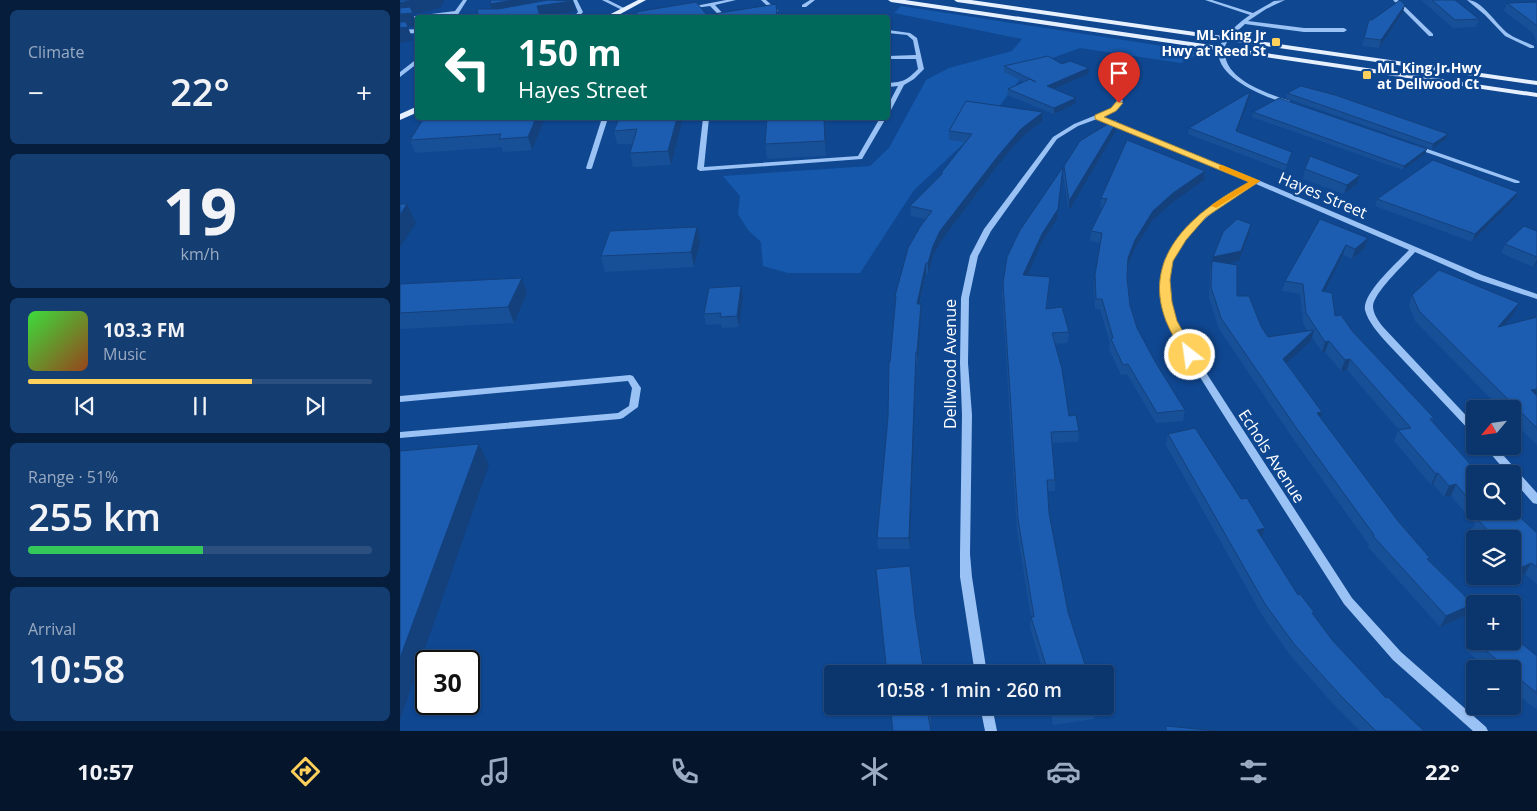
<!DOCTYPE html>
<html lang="en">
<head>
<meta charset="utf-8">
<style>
  :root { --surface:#0b356d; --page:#143d72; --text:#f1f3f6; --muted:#9aabc2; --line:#2b5080; --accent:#ffd15c }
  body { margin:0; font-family:"Open Sans",sans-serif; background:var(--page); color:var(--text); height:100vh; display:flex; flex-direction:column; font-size:19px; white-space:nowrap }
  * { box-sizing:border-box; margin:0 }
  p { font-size:16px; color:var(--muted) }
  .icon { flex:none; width:28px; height:28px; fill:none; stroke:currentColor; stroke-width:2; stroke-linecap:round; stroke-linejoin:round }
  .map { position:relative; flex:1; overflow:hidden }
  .panel { display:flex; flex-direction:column; gap:10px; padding:10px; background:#061d3c; width:400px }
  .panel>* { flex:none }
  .guide { position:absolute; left:15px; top:15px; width:475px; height:105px; border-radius:5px; box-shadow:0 1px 4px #0004,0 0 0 1px var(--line); background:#00695c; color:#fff; overflow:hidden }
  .needle { width:32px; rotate:241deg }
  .fabs { position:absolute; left:1066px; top:400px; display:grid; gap:10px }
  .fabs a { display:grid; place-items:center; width:55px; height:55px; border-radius:5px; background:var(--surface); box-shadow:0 1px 4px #0004,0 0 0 1px var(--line); font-size:25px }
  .speed { position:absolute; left:15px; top:650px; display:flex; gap:10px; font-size:25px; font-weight:700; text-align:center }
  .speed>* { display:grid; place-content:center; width:65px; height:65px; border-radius:50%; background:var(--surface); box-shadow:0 1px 4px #0004,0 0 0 1px var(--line); line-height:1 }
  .speed .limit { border:2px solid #111; border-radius:8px; background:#fff; color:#111 }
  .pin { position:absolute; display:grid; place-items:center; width:42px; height:42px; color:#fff; margin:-51px -21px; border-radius:50% 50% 50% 0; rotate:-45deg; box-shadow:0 0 5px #0007 }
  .pin .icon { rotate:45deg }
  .me { position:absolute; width:55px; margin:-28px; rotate:330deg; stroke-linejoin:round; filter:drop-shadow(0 0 4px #0008) }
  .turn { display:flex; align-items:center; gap:18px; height:105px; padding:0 20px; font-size:22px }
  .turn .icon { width:65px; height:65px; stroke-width:2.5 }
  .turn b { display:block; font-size:35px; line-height:42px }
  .big { font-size:38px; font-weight:600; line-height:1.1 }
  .panel .widget { flex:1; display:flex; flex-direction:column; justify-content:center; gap:8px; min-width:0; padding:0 18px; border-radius:8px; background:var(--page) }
  .panel .dial { align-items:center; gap:0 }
  .dial b { font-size:65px; line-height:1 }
  .song { display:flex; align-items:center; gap:15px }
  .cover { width:60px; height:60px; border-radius:8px; background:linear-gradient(135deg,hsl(120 70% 55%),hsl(20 70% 35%)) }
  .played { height:5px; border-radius:2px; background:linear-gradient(90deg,var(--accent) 65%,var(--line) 65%) }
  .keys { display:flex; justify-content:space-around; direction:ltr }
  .heat { display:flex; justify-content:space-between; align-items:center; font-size:28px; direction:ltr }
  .charge { height:8px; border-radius:4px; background:linear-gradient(90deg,#34c759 51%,var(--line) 0) }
  .trip { position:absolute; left:424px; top:665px; width:290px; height:50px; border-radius:5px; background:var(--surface); box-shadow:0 1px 4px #0004,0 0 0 1px var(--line); font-weight:600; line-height:50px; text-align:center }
  .tab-bar { display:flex; height:80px; justify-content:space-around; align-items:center; background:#04152c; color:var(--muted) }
  .tab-bar .icon { width:35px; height:35px }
  .tab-bar .on { color:var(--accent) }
  .tab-bar b { font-size:22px; color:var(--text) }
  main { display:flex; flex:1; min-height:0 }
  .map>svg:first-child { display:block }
  .green { fill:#1658ac }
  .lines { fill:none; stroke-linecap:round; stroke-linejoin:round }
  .minor { fill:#9ac2f4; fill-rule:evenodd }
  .major { fill:#e6f0ff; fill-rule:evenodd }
  .wall { fill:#185098 }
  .shaded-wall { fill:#14417c }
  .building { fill:#1c5db1; stroke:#14417c }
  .route { fill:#ffd15c; stroke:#a6883c }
  .slow { fill:#f59e0b }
  .poi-dot { fill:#ffd15c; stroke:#0f4791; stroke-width:2 }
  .labels { text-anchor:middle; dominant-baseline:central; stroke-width:5; stroke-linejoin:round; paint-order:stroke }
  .far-poi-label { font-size:14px; font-weight:bold; fill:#fff; stroke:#0f4791; text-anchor:end }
  .street-label { font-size:16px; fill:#fff; stroke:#0f4791 }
</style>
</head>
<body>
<main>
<section class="panel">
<div class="widget"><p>Climate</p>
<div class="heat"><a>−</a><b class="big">22°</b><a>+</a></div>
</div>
<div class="widget dial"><b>19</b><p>km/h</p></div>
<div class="widget">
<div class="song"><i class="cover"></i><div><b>103.3 FM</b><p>Music</p></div></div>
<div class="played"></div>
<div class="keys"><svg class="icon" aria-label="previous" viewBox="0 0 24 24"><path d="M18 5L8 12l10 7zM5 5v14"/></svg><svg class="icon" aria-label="pause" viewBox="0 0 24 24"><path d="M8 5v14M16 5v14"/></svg><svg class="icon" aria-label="next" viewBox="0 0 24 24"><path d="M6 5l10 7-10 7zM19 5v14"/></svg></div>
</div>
<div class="widget"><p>Range · 51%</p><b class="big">255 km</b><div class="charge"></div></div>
<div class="widget"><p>Arrival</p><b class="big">10:58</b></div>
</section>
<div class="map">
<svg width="1137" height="731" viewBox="0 0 1137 731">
  <rect width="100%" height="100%" fill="#0f4791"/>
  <path class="green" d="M501,6L802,52L781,63L680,48L630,66L589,120L514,190L460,273H388L363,266L361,242L348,230L338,214L340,196L323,176L470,166L489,148L526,80L549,68L612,51L622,39L494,13Z"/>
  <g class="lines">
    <path class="minor" d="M63,0H67L57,16H53V14L0,20V18L55,11Z
      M173,0H177L183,12L178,18H173L178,12Z
      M202,0H208L226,9L222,10Z
      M326,0H336L315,5L327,18H322L310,6L287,9L285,8Z
      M361,0H366L378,11L374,12Z
      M410,0H415L406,7H402V5Z
      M805,0H812L853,13L874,1L885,0L866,9L848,21L904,28H944L947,30L944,32H904L845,24C839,30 830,36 826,44C824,48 825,51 825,55C828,81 869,94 890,101V103L888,104C867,98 809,76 820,46C825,34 840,22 850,15Z
      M993,0H998L1033,34V36H1029Z
      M1067,0C1083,0 1096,25 1109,34C1116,39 1126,42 1134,46V48H1130L1105,36L1085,15Z
      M247,14L249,15V16L229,18Z
      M18,29V33L0,34V30Z
      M488,30L510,33L517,38L524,69L514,79L504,85L491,110L488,112V105L498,86L488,87V83C504,82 507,80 518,69L516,59H488V56L516,55L513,40L507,35L488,33Z
      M18,58V63L0,77V72Z
      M714,89L716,90L723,101L715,111L702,117L858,180L1082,275L1137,294V299L1076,279L1015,252C1005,264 974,292 973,306C973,314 979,322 984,328L1075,425V434L1072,433L987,343C979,334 968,322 965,310C962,293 998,262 1009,250L856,184C819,205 765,241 768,290C769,308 777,325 785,340L952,598L1001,652L1086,727L1088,731H1073L993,660L944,604L816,403L777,340L767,321L760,290L764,261L770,250L800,214L830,194L851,181L697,119L678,126L657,139L591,231L578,256L569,298L568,363L572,415L570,554L572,577L587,674H575L560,577V554L562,415L560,363L561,298L570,256L584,229L653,137L674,124L711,109L717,101L711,91Z
      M202,118H208L192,168L191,169H187L186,168Z
      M303,118H309L304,167L458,156L480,118H486L462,159L300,171L297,169Z
      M1016,145L1119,181L1120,182L1119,183H1115L1014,148V146Z
      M230,375L233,376L241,388L238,407L223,418L220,419L0,438V432L218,413L229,406L232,388L228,381L0,402V396Z
      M1084,446H1095L1137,493V504L1133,503L1112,479V474H1108Z
      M580,706H592L597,731H585Z"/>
    <path class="major" d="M238,0H246L213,18H203Z
      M488,0H505L1137,93V97L491,2Z
      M554,0H571L1137,81V85L557,2Z
      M18,106V112L0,120V114Z"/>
  </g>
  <path class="wall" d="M1021,0H1055L1079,19L1076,27L1053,28Z
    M1137,2V43L1133,33L1104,11L1107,3Z
    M1003,12L979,48L962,46L969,20H972Z
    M662,64L688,74L654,89L675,104L654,114L607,95L608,89L624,82L604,72V66Z
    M850,92L849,98L837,131L890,158L885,171L788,134L789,128Z
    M887,93L1048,134L1046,139L1032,149L886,98Z
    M643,112L642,121L621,138L598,165L541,241L533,256L528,274L526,273L520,304H521V315L518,363H516L510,549H478L477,538L488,417L490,362L495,306V296L526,219L511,216L510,206L541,175V173L565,142L549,140V131Z
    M853,112L1025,154L1003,170L852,117Z
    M145,118L132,150L103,152L101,147L15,153L10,140Z
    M219,118H283L271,165L233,167L230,153L233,144H217L214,131Z
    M367,118H425L426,156L367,159L365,144Z
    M717,129L669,211L663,175L664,166Z
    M663,167L657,219L641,244L627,276L650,277L647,309L669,332L668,343L655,344L669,416L679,431L678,442L652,443L655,480V491H648L649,513L668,612L688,674H644L630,628L631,617L617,530L602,294L603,283Z
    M905,169L960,175L957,184L944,194L903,179Z
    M805,171L804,180L772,203L752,221L734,250L728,266L727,278L730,305L737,328L757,365L785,410L783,421L756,423L727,374L721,375L709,349L710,343L700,309H695L694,285L700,243L690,241L691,231L702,208L700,207L701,198Z
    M1118,192L1115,199L1072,242L975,206L977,199Z
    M920,219L968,238L965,248L952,259L943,255L924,292L935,316L953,332L1034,418L1032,422L1075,474V511H1112L1137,533V584L1125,574L1102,585L1093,576H1112V539H1080L1072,530L1075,524L1051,496L1044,497L1033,484L1031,485L994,441L998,430H999L947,370L941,371L925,352H922L912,337L911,341L887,363L922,412L920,418L998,521L1030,558L1029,560L1073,604L1067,615L1040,627L968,547L969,545L894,440L819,329L809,298L810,271L812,261H813L851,224L849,234L839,261L828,263L837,296L868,337L908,331L903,323L900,294L882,291L885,281Z
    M1137,231V264L1133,267L1101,253L1105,244Z
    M300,242L294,267L205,272L201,256Z
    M0,284L127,293L114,323L0,329Z
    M1012,295L1119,303L1114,314L1104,325L1137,317V445L1112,420V409H1101L1015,321L1009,306Z
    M343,297L339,327L322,328L321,324L306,325L304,314Z
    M768,434L841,499L865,528L862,537L898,595L933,641L986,698L1024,731H960L935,706L890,655L862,615L766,445Z
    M1072,639L1137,656V710L1112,690V669H1088L1066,650Z
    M490,706L531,714V725L530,726Z
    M649,706H695L696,709L694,719L653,725Z"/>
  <path class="shaded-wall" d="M12,0H45L40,8L13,14L18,26L8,27L13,40L0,43V3Z
    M114,0L173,1L176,11L140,17L141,18H128L94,15L90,4Z
    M1005,5L1003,12L979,48L981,40Z
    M689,68L688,74L647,92V86Z
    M850,92L849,98L835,137L836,131Z
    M676,98L675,104L654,114V108Z
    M643,112L642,121L621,138L598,165L541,241L533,256L528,274V263L533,246L540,231L598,156L621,129Z
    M136,118H145L132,150L128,137Z
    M277,118H283L271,165L268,151Z
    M424,118H425L426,156L425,141Z
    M718,120L717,129L669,211V201Z
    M1048,134L1046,139L1032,149L1033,144Z
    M1027,149L1025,154L1003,170L1004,166Z
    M663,167L657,219L641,244L623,286V275L642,234Z
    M805,171L804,180L772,203L752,221L734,250L727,268L728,258L735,240L753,211L773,193Z
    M960,175L957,184L944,194L947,185Z
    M1118,192L1115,199L1072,242L1075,234Z
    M7,204L16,223L0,247V215Z
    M851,224L849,234L839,261L811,267L813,257Z
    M297,227L300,242L294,267L291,252Z
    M968,238L965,248L952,259L955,249Z
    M946,245L943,255L919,302L922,291Z
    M1137,259V264L1133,267Z
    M526,263V273L517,315V304Z
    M122,278L127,293L114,323L108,307Z
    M341,286L343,297L339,327L337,316Z
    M1119,303L1114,314L1094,337L1098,327Z
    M521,304V315L518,363L517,352Z
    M914,330L911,341L880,369L883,359Z
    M929,341L925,352H922L925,342Z
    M516,352V363L510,549L509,538Z
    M950,359L947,370L941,371L945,360Z
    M1137,389V399L1131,390Z
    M922,412L919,423L917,413Z
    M79,444L89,465L0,720V658Z
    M1038,473L1033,484L1031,485L1036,474Z
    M1056,484L1051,496L1044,497L1049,486Z
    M865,528L861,539L857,530Z
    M1131,563L1125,574L1102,585L1107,576H1112V572Z
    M1073,604L1067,615L1040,627L1046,616Z"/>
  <path class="building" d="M0,0H12L0,3Z
    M91,0H114L90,4Z
    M148,0L173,1L137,6L140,16L128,18H79L77,9H98Z
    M1000,0L1005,5L981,40L964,38L969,20H972Z
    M1032,0H1055L1079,19L1055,20Z
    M296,2L307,15L376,4L377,18H241L236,12Z
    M1137,2V26L1136,25L1107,3Z
    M10,7L13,13L0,14V8Z
    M0,22H6L8,27L0,28Z
    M648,56L662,64L670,61L689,68L647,86L676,98L654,108L608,89L630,79L636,82L604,66Z
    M901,86L935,95L1048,134L1033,144L887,93Z
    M850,92L836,131L892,152L887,165L789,128Z
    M879,98L1027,149L1004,166L853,112Z
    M566,101L643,112L621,129L598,156L540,231L533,246L528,263H526L517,304H521L517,352H516L509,538H477L488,417L489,362H490L496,296H495L508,248L520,227L532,211L510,206L543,173H541L572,134L549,131Z
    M24,118H136L128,137L99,139L101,134L10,140Z
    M219,118H277L268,151L230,153L237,129L214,131Z
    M367,118H424L425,141L365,144Z
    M716,119L718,120L669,201L664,166L680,141Z
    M727,140L805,171L773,193L753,211L735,240L728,258L727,278L730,305L737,328L757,365L785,410L757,413L728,364L723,365L711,339L713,338L702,299H696L695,275L702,233L691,231L707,199L701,198Z
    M910,156L960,175L947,185L905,169Z
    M1033,160L1118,192L1075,234L977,199Z
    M663,167L658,209L642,234L623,275L650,277L646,309L662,307L669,332L652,333L662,369L669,416L676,415L679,431L651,432L655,480H647L649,513L668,612L688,674H645V673L648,672L631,617H634L618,519L603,283L607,257L620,230Z
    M0,204H7L0,215Z
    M837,219L851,224L841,251L813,257L823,232Z
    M920,219L968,238L955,249L946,245L922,291L932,293L935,316L941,315L953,332L1034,418L1030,419L1079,474H1075V507L1056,484L1049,486L1038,473L1036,474L998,430L1011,428L950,359L945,360L929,341L925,342L906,313L903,284L885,281Z
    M1124,226L1137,231V257L1105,244Z
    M297,227L291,252L201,256L210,231Z
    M812,261L837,265V296H849L861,326L868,337L914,330L883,359L922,412L917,413L998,521L1030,558L1027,559L1073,604L1046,616L973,536L974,535L897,429L821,318L811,287Z
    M1039,270L1119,303L1098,327L1137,317V389L1131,390L1137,396V428L1019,311L1012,295Z
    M122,278L108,307L0,313V284Z
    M341,286L337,316L320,317L321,313L304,314L309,288Z
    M795,428L841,499L847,498L865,528L857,530L898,595L900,594L914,612L912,613L933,641L986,698L988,697L1024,731H976L940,695L894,644L865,604L768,434Z
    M79,444L0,658V451Z
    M1112,510L1137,533V567L1131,563L1112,572V539H1096L1077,519L1084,517L1079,511H1112Z
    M510,566L515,614L524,674H487L476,569Z
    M1112,636L1137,656V693L1112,673V669H1108L1072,639L1075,637V641H1112Z
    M490,706H530L531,714L528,715L531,731H493Z
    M652,706H695L696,709L654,714Z
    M766,726L817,731H766Z"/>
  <path class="route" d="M717,101L723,103L716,111L704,117L860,181L806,217L786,240L773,261L770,280L772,302L777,321L796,355L794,358H786C779,347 771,333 766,321C740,254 797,210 849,182L695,119V115L711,108Z"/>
  <path class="slow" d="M822,165L860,181L816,208L811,206L813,204L849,182L819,169V166Z"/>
  <g class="poi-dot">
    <rect x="871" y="37" width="10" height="10" rx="2.5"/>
    <rect x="962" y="70" width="10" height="10" rx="2.5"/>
  </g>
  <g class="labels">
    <g class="far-poi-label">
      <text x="866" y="34">ML King Jr<tspan x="866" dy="16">Hwy at Reed St</tspan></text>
      <text x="977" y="67" text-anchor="start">ML King Jr Hwy<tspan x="977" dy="16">at Dellwood Ct</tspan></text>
    </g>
    <g class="street-label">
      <text transform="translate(923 195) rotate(23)">Hayes Street</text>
      <text transform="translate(550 364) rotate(-90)">Dellwood Avenue</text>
      <text transform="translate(872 456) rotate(57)">Echols Avenue</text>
    </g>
  </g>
</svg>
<div class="fabs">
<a><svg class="needle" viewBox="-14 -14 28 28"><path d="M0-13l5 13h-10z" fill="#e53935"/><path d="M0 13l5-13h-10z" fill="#9aabc2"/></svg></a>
<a><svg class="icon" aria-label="search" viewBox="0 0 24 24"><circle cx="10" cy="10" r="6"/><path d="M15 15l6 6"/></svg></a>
<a><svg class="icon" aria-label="layers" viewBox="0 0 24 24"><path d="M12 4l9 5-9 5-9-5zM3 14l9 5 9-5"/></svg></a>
<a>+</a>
<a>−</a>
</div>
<div class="speed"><div class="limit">30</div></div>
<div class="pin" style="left:719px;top:103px;background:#d93025"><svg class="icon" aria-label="arrive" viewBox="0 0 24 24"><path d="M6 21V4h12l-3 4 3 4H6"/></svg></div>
<svg class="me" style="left:790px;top:355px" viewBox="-20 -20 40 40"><circle r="17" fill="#ffd15c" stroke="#fff" stroke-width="3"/><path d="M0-11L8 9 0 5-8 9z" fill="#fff"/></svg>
<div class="trip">10:58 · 1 min · 260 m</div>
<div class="guide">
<div class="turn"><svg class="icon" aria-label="left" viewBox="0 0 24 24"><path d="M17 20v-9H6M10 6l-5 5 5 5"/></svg><div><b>150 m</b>Hayes Street</div></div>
</div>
</div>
</main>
<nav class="tab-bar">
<b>10:57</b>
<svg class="icon on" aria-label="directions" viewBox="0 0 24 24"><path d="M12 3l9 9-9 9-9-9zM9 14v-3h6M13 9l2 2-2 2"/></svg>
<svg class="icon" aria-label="music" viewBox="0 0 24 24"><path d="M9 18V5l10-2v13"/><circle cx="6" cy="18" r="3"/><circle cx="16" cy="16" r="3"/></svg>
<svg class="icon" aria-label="phone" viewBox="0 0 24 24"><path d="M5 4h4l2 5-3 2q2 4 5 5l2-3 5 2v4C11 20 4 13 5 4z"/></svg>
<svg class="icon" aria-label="climate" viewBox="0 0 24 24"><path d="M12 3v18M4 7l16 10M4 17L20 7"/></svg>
<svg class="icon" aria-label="car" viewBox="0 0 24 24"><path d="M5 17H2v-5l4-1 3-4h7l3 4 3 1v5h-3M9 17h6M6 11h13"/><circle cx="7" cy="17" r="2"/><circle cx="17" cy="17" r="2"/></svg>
<svg class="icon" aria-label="filters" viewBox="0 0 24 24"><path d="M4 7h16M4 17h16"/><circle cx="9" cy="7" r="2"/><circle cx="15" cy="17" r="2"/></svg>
<b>22°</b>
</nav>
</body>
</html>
